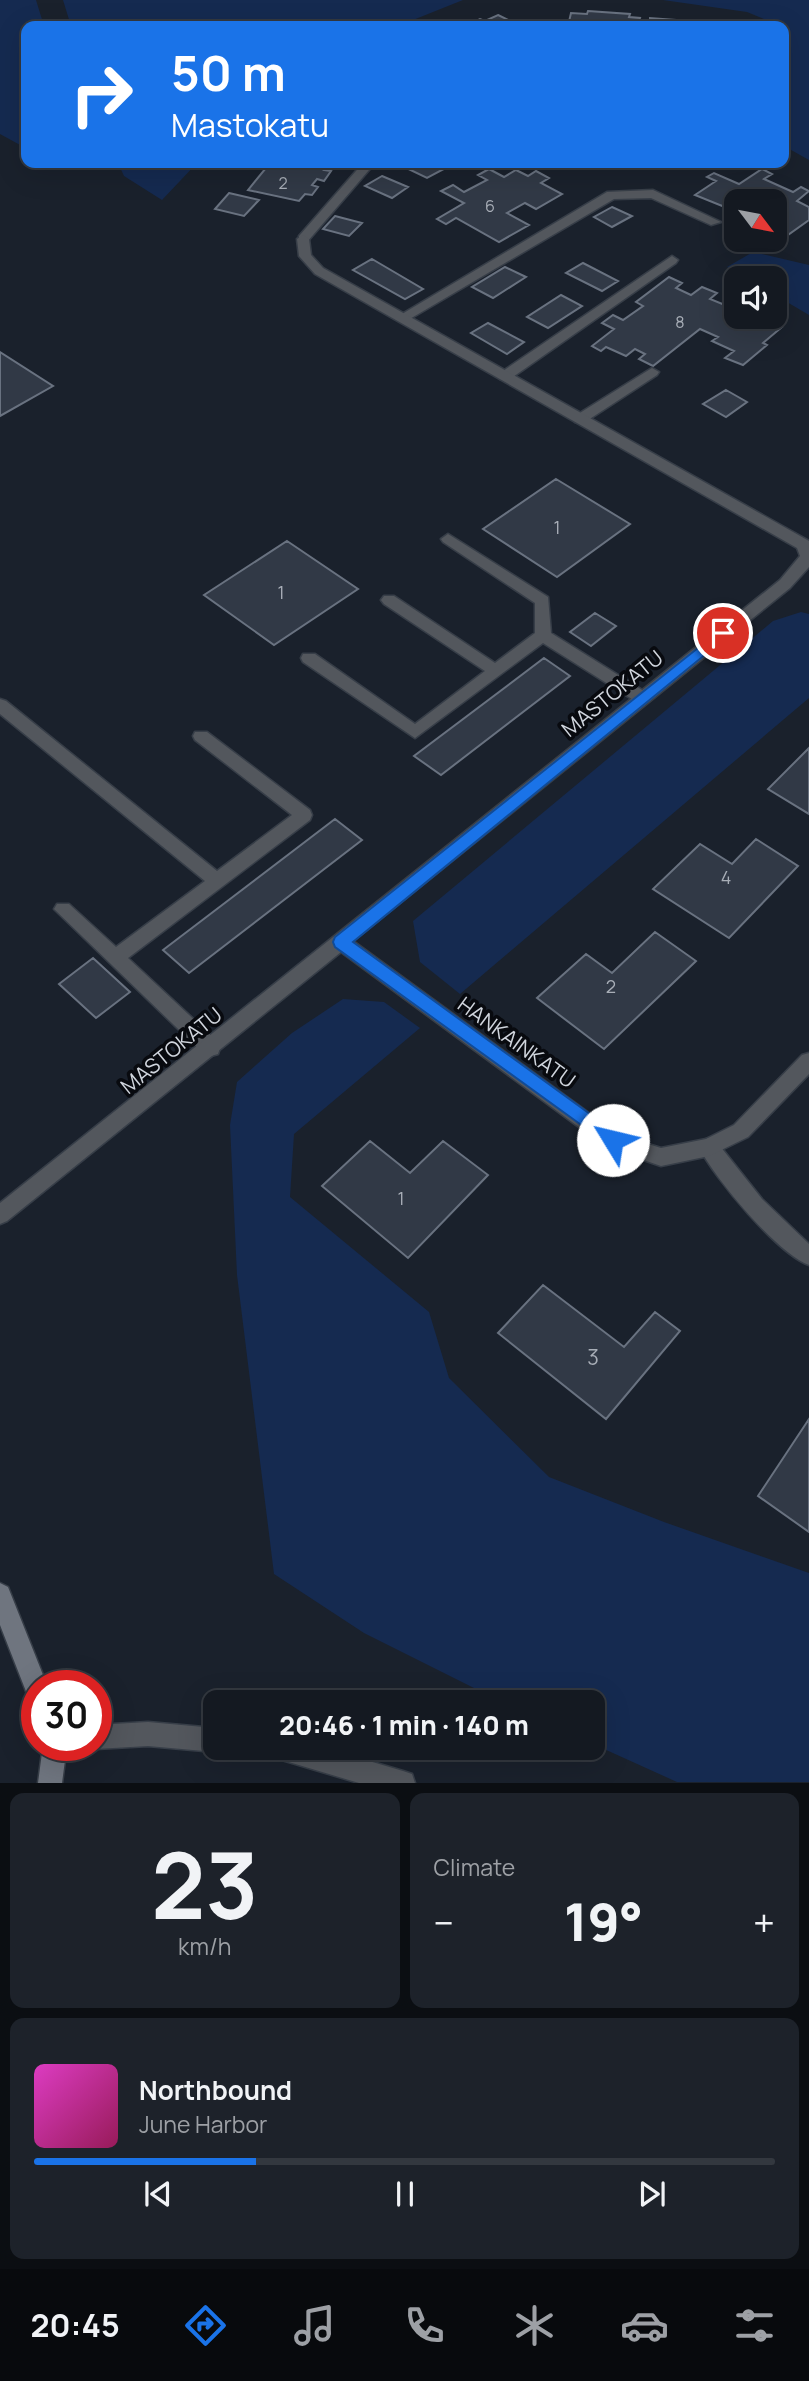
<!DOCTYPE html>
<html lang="en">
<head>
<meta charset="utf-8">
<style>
  :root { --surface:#141921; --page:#1d222a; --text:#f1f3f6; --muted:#9da0a5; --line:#33383f; --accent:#1a73e8 }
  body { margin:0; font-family:Manrope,sans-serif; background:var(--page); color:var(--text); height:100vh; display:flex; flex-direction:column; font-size:26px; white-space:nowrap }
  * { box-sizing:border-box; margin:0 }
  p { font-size:23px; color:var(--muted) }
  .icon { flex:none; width:38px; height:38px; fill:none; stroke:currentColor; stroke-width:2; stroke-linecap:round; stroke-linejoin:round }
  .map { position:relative; height:1783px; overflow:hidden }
  .drawer { display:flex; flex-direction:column; gap:10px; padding:10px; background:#0b0e12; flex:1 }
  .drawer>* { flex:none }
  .top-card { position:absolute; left:21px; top:21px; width:768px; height:147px; border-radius:14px; box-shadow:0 7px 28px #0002,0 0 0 2px var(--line); background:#1a73e8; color:#fff; overflow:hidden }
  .needle { width:46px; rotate:122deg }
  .tools { position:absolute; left:724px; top:189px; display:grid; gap:14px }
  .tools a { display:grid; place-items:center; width:63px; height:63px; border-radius:14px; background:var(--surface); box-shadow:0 7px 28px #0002,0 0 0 2px var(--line); font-size:35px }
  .speed { position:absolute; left:21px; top:1670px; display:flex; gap:14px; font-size:35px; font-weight:700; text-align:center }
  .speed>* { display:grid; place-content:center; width:91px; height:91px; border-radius:50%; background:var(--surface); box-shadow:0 7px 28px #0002,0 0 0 2px var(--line); line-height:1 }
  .speed .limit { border:10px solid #d22; background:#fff; color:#111 }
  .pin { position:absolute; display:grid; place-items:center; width:60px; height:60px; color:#fff; margin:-30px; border:4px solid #fff; border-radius:50%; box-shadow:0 2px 7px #0007 }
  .me { position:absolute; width:77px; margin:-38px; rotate:306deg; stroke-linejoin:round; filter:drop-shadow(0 0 5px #0008) }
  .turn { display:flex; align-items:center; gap:24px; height:147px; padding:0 35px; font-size:32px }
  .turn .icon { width:91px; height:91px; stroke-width:2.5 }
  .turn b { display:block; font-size:49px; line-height:60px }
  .big { font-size:52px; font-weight:800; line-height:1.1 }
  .drawer .card { flex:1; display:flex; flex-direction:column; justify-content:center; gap:10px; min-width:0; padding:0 24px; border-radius:14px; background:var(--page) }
  .drawer .dial { align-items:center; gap:0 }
  .dial b { font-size:91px; line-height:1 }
  .song { display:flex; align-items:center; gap:21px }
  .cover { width:84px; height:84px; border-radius:10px; background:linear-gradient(135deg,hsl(310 70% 55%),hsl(330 70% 35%)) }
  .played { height:7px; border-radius:4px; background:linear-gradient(90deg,var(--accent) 30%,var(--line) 30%) }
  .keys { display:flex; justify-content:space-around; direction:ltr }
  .heat { display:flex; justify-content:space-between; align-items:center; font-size:38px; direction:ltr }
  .drawer .tiles { flex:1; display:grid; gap:10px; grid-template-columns:1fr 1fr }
  .card:last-child { grid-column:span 2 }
  .trip { position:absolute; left:203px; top:1690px; width:402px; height:70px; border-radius:14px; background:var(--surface); box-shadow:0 7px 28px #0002,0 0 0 2px var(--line); font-weight:800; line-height:70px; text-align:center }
  .tab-bar { display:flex; height:112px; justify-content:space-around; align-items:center; background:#080a0d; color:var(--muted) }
  .tab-bar .icon { width:49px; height:49px }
  .tab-bar .selected { color:var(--accent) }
  .tab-bar b { font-size:32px; color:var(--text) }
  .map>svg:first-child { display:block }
  .green { fill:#152a50 }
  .building { fill:#313946; stroke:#697280; stroke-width:2 }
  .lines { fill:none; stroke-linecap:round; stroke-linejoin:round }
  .lane-casing { stroke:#373e48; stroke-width:3 }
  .street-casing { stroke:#373e48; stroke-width:3 }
  .secondary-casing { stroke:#373e48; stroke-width:3 }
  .lane { fill:#53575d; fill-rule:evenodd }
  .street { fill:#53575d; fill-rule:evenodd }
  .secondary { fill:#6f757f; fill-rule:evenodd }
  .route { fill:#1a73e8; stroke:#114b97; stroke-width:2 }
  .labels { text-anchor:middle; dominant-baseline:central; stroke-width:7; stroke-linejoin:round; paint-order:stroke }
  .far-number-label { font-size:16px; fill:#a8aeb7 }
  .number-label { font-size:18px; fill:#a8aeb7 }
  .street-label { font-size:21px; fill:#d0d5dd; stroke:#080a0f }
  .near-number-label { font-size:21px; fill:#a8aeb7 }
</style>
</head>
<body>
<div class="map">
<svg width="809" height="1783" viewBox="0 0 809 1783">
  <rect width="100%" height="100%" fill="#1a212c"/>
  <path class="green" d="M0,0H36L44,26H26V144L22,146L0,134Z
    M63,0H463L398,26H71Z
    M663,0H809V160L784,146V88L790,30L747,12Z
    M118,163H197L162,200L124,176Z
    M753,252L809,265V315L775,295V278H747L727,267Z
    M801,612L809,614V698L460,994L420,962L413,921L773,621Z
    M343,999L384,1002L420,1028L294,1134L290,1197L429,1312L449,1378L549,1477L664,1522L809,1573V1782H677L593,1744V1703H504L364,1633L274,1574L237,1275L230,1125L237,1082L292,1033Z"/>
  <path class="building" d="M588,11L630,14L629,17L640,18L639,21L650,22V18L689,21L688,25L700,26H568L571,13L587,14Z
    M498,15L521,26H466L480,19L485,21Z
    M270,163H329L324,170L331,171L324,181L317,179L312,185L318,187L312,195L305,194L299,201L248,190Z
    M396,163H455L427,178Z
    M489,169L504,177L516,170L528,176L536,171L549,178L541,183L562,194L536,209L525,203L507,213L529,225L499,242L456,218L446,224L437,219L464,203L441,191L453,185L464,192L487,180L478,175Z
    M762,169L772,174L764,179L793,192L801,187L809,191L797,201L809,207V220L778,242L773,240H775V201H737V212L695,195L716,181L707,177L714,173L739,184Z
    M382,176L408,187L392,198L365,186Z
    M229,193L259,200L244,216L215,209Z
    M612,207L632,216L612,227L594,217Z
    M335,216L362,223L349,236L323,229Z
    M372,259L423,289L405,299L353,270Z
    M583,263L618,281L602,291L566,273Z
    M505,267L526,277L493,298L472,287Z
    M669,277L682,283L676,288L691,295L702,287L717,293L710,299L737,310V317H750L748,319L764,326L770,321L782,327L763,343L767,345L743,365L725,358L734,351L712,341L718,337L700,329L653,366L639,359L645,354L635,349L626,356L606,347L601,351L592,346L614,329L602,323L613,315L623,320L643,306L636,302Z
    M561,295L582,306L548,328L527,317Z
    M488,323L524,342L507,354L471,333Z
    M0,352L53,386L0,416Z
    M726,390L747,402L726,417L703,404Z
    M556,479L630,524L557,577L483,529Z
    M287,541L358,589L274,645L204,595Z
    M595,613L616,626L591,646L570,632Z
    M544,658L570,676L441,775L414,756Z
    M809,748V814L768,789Z
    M335,819L362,840L189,973L163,950Z
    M756,839L798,866L729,938L653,889L700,844L732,864Z
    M655,932L696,961L604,1049L537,998L586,954L612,973Z
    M93,958L130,992L96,1018L59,984Z
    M370,1141L410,1173L443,1141L488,1175L408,1258L322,1186Z
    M543,1285L624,1347L655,1312L680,1331L606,1419L498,1333Z
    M809,1419V1532L758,1496Z"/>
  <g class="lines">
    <defs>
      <path id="lane" d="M363,163H375L307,242H299V236Z
        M653,190L721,222L711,225L651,198L614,199L408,320H398L397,317L607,192Z
        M672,256L678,260L676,263L510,379H500V373Z
        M652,368L659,372L657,375L585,422H575V416Z
        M448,534L548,597L551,633L647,693L649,697L647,701H635L543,643L415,738L303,662L301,658L303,654H315L415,724L485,671L384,604L381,600L384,596H394L495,663L535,633V603L443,542L441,539Z
        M0,699L6,701L217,871L292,815L195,740L193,736L195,732H207L310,810L312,815L310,820L128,958L218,1042L220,1048L218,1054L211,1056L204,1054L54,909L57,904H69L116,947L205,881L0,714Z
        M709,1138L716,1141L762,1199L809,1244V1265C778,1254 714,1178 699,1147L702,1141Z"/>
      <path id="street" d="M303,235L309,239L311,255L323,268L809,541V567L790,588L353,941L619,1135L661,1148L706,1139L734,1125L802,1055L809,1053V1074L748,1137L709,1156L661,1166L606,1147L341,952L7,1221L0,1224V1203L780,580L800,556L797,548L315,274L299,256L297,239Z
        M148,1722L215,1728V1748H224L215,1752L148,1746L96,1749L87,1745H96V1725Z
        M270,1748H325L403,1771L412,1774L415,1783H359L282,1760L273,1757Z"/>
      <path id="secondary" d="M0,1583L8,1587L47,1685H37V1703L29,1699L0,1625Z
        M43,1745H67L62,1783H38Z"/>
    </defs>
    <use href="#lane" class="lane-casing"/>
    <use href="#street" class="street-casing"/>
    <use href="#secondary" class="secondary-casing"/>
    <use href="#lane" class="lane"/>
    <use href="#street" class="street"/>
    <use href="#secondary" class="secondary"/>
  </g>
  <path class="route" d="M723,628L728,629V636L353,942L619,1135L622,1140L619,1146L613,1148L335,947L333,942L335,937Z"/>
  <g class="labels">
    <g class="far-number-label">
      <text x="283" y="183">2</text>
      <text x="490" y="206">6</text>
      <text x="680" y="322">8</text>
    </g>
    <g class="number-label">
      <text x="557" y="527">1</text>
      <text x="281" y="592">1</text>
      <text x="726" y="877">4</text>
      <text x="611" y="986">2</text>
      <text x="401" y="1198">1</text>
    </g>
    <g class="street-label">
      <text transform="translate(612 693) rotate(-39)">MASTOKATU</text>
      <text transform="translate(517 1042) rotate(36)">HANKAINKATU</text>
      <text transform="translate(171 1050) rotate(-39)">MASTOKATU</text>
    </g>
    <g class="near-number-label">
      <text x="593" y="1357">3</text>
    </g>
  </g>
</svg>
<div class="tools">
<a><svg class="needle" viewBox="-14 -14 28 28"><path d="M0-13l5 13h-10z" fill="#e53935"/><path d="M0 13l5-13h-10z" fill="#9da0a5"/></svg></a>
<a><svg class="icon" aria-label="sound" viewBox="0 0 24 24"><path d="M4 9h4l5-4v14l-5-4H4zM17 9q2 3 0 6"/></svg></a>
</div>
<div class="speed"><div class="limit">30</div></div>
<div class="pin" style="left:723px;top:633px;background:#d93025"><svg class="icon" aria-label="arrive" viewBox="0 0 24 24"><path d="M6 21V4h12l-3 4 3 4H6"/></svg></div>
<svg class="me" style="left:613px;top:1140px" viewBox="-20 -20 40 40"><circle r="19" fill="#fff"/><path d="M0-13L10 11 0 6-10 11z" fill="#1a73e8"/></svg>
<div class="trip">20:46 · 1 min · 140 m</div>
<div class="top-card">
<div class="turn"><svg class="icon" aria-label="right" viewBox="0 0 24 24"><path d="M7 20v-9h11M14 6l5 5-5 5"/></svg><div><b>50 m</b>Mastokatu</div></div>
</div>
</div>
<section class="drawer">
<div class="tiles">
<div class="card dial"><b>23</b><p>km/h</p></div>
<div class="card"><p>Climate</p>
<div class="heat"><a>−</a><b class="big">19°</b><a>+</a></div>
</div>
<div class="card">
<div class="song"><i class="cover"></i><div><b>Northbound</b><p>June Harbor</p></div></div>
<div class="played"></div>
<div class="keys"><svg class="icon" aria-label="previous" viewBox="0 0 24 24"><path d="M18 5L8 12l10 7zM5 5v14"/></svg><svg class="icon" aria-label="pause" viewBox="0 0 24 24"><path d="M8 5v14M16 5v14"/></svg><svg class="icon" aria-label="next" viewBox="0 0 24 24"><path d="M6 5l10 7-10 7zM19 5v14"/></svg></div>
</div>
</div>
</section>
<nav class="tab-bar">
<b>20:45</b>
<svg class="icon selected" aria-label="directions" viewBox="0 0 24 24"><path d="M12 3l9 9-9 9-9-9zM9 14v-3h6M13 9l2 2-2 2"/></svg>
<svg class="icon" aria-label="music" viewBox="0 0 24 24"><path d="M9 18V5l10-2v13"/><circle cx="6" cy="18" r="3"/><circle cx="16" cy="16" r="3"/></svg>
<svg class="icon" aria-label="phone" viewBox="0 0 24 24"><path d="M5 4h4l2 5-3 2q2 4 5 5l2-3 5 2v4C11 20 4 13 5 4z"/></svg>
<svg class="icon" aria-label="climate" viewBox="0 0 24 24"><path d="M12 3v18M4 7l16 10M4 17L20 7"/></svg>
<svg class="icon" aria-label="car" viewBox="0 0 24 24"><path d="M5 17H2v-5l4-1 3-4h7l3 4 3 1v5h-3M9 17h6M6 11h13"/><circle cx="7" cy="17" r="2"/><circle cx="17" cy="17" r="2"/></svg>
<svg class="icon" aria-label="filters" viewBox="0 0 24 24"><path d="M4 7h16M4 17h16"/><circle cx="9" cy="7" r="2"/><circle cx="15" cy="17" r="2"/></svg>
</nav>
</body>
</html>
